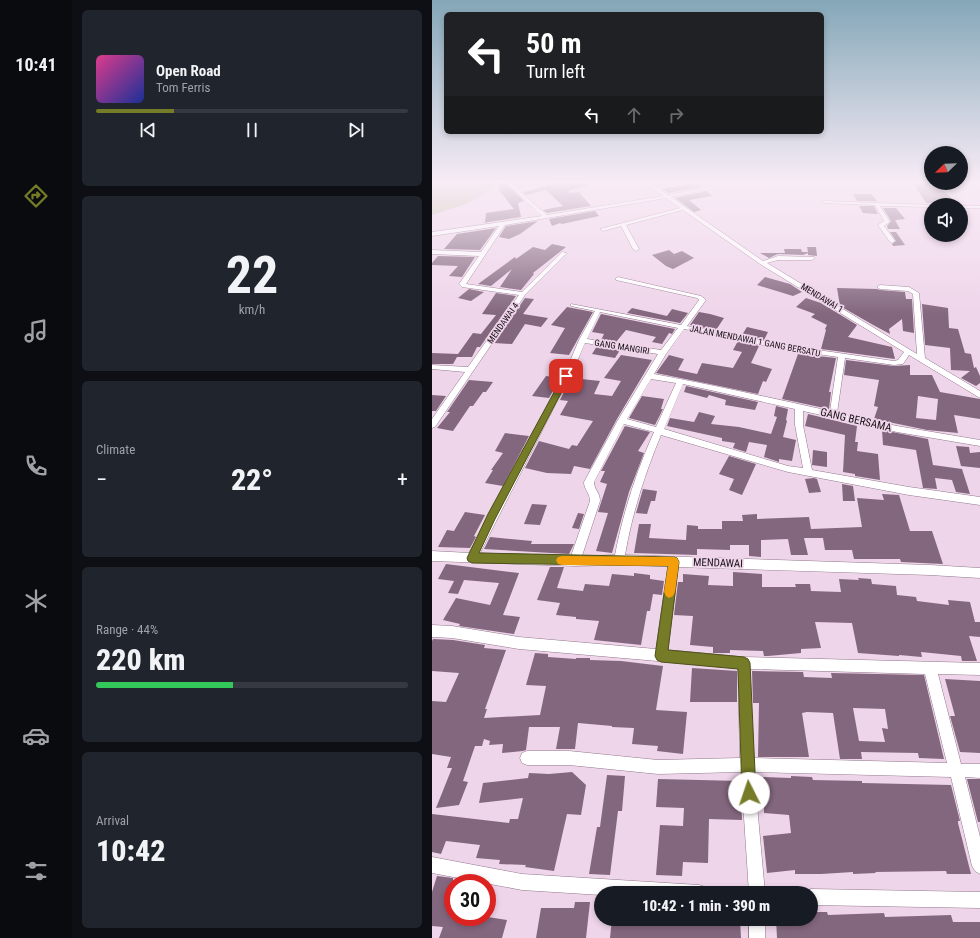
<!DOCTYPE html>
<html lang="en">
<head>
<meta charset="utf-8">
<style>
  :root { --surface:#171b24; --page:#20242c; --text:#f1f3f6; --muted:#9ea1a6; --line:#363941; --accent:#757b26 }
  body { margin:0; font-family:"Roboto Condensed",sans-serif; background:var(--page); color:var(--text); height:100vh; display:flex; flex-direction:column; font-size:15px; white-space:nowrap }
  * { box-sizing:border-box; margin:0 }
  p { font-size:13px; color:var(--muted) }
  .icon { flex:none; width:22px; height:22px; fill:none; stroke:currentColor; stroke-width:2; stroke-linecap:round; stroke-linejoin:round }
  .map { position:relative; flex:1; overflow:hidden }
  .panel { display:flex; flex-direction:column; gap:10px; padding:10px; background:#0d0f14; width:360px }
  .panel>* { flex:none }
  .hud { position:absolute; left:12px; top:12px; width:380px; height:122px; border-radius:6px; box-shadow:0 2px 6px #0003; background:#202124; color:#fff; overflow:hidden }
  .needle { width:26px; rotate:247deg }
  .controls { position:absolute; left:492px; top:146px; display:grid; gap:8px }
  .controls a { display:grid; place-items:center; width:44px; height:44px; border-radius:50%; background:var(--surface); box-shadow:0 2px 6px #0003; font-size:20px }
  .speed { position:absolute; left:12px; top:874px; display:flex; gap:8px; font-size:20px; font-weight:700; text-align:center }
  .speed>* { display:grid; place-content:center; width:52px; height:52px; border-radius:50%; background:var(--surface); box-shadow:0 2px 6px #0003; line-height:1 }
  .speed .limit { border:6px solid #d22; background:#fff; color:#111 }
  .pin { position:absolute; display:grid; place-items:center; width:34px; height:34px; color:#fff; margin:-17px; border-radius:8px; box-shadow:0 2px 6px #0006 }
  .me { position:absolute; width:44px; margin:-22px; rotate:356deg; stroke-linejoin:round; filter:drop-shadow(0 0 3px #0008) }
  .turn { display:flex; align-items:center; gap:14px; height:84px; padding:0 16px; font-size:18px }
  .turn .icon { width:52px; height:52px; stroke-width:2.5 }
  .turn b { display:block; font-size:28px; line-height:34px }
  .lanes { display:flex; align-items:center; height:38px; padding:0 16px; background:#0003; justify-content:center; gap:20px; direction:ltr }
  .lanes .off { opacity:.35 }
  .big { font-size:30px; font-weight:800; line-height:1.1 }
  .panel .widget { flex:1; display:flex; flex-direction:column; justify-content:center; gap:6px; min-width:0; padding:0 14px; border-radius:6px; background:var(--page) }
  .panel .dial { align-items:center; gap:0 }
  .dial b { font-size:52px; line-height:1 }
  .song { display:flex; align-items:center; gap:12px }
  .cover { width:48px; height:48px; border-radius:6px; background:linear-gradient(135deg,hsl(330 70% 55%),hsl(230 70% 35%)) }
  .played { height:4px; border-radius:2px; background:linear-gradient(90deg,var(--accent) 25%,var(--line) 25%) }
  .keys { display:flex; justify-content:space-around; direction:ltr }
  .heat { display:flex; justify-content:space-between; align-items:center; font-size:22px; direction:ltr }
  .charge { height:6px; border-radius:3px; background:linear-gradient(90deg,#34c759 44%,var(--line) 0) }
  .trip { position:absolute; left:162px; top:886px; width:224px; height:40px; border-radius:20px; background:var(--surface); box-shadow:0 2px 6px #0003; font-weight:800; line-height:40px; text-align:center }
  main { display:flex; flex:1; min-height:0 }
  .tab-bar { display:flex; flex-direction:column; width:72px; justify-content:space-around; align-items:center; background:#090b0e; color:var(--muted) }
  .tab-bar .icon { width:28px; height:28px }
  .tab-bar .current { color:var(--accent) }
  .tab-bar b { font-size:18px; color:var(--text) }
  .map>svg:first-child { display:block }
  .green { fill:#bbbf9d }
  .building { fill:#83677e; fill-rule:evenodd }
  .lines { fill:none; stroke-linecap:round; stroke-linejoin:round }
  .street-casing { stroke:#91798c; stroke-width:1 }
  .street { fill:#fff; fill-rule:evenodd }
  .route { fill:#757b26; stroke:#4c5019 }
  .slow { fill:#f59e0b }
  .labels { text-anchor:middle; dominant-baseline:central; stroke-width:3.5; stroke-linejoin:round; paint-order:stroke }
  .far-street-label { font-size:9px; fill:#1a1219; stroke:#efd5ea }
  .street-label { font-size:11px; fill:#1a1219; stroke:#efd5ea }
</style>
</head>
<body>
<main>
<nav class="tab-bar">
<b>10:41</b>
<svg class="icon current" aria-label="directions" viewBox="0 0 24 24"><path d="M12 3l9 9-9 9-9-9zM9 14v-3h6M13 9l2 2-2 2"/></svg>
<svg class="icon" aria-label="music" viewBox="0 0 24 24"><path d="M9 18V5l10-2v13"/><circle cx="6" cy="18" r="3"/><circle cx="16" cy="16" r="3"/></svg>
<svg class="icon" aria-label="phone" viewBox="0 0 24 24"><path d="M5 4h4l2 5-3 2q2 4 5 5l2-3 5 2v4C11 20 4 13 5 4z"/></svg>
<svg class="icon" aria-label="climate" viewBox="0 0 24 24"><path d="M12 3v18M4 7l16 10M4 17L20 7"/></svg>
<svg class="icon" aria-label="car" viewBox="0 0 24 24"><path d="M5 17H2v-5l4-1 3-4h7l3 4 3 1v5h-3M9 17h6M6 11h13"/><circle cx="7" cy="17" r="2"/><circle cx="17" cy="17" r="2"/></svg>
<svg class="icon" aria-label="filters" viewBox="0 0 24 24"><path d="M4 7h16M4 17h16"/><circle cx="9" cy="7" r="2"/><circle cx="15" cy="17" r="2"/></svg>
</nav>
<section class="panel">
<div class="widget">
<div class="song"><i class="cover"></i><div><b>Open Road</b><p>Tom Ferris</p></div></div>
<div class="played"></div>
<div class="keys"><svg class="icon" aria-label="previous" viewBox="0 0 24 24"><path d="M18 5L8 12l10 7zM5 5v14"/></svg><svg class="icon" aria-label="pause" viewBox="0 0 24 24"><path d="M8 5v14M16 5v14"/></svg><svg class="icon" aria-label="next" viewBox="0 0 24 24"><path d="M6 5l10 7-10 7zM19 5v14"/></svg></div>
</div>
<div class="widget dial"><b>22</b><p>km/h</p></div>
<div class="widget"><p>Climate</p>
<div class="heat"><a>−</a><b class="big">22°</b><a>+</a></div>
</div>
<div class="widget"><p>Range · 44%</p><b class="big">220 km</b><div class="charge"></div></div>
<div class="widget"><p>Arrival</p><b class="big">10:42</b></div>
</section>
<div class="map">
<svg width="548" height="938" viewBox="0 0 548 938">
  <rect width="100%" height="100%" fill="#efd5ea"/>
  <path class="green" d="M0,183H70L34,204L0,215Z"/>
  <path class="building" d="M65,183H73L92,201L86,203L89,217L50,223L53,222L54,213L82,209L66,189L69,188Z
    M122,183H156V185L137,190L136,191L139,193L147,192L159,206L115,213L111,210L131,206L114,190L94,195L91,193Z
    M262,183L269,187L236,193L230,189Z
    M481,183H503L526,204L494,203Z
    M274,191L280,196L257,200L269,210L262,212L243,198Z
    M421,194H439L445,201H425Z
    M427,206H442L446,214L431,213Z
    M451,208H464L473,219L463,220L468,229H456L455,226L459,221Z
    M163,211L167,216L130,224L128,223L120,226L117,219Z
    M106,221L88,234L77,239L67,237L74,226Z
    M64,228L48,250L12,249L25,234Z
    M458,232H464L473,245L461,246L460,244L464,241Z
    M120,244L134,247L101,273L102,274L89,290L68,287L80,269L59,286L46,284L83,257L84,259L101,247L113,250Z
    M375,247H384L385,256L376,255V253L371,255L346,254L337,258L328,253H353L352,249H369L370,252H376Z
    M237,250L242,254L250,251L262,258L241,269L234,266L220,255Z
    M6,256L43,257L30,277L17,276L26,266L0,265V263Z
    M333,277L358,284L370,292L361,296L325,285Z
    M405,288L445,289L448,290L473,292L474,299H480L482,333L471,331L470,319L457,329L458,334L443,326L408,306Z
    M37,289L52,292L39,301L26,298Z
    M64,293L84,296L48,347H45L40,357H25L21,364H0V353L26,354L41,333L49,334L64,315L50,314Z
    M93,298L102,299L91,314L116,318L109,327L93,324L80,344L62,343Z
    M374,298L389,303L425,325L416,337L460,347L463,359L389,349L394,330L393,329L395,325L379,317L383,314L364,307Z
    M490,304L516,308L517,328L526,329L533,353L539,354L542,368L544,367L548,376V383L544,386L529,378L538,371L519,370L518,348L493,345Z
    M135,307L161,312L137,355L118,353L133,328L119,325Z
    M200,308L235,316L240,309L256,313L248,323L195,313Z
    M267,312L278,314L292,318L284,330L258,325Z
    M169,314L174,315L243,329L240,334L237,333L230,344L220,342L224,337L194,330L184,342L169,340L172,334L160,332Z
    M315,327L336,332L332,340L310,335Z
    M306,341L327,346L319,363L340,369L334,382L331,381L326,394L224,373L237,355L252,359L246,370L265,374L270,363L301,368L310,352L301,350Z
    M165,346L188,350L183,358L160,354Z
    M366,354L404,358L397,392H399L397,409L350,399Z
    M189,355L220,360L185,419L158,469L142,466L139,474L115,473L93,468L107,441L137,449L140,445L145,446L161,421L128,415L136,401L128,400L138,380L140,378L168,381L162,394L180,396L189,381L172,378Z
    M414,360L462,366L478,365V375H500L508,392L548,399V419L522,415L526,433L495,430L442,419L446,407L442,406L447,380L412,375ZM486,396L506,399L504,420L484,418Z
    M114,376L128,378L117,398L100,396Z
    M37,380L61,382L54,392H51L41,406H38L21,431L5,428L18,412H15Z
    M254,386L326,402L323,410L293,405L294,400L277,395L275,398L252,392Z
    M0,395L14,396L4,411H0Z
    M210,396L232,399L229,409H231L223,425L197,418Z
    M344,406L356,409L354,420L355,421L351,437L364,440L360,461L347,459V462L332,457L335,445L317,442L314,452L301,448L303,443L290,441V438L235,426L238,418L262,422L267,412L283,416L279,424L307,427L339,434L345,417L342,416Z
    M376,414L425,426L423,442H426L425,451L446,454L448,480L423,476V474L411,472L413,435L373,426Z
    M193,426L218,432L206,451L212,453L197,492L180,553L164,551L176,513L166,512L175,484L168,482L173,471H169Z
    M450,430L496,439L501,465L530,469L538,494L524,492L520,480L503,478L505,489L491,488L484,450L451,445Z
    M73,433L97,436L71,486L53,483L61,470H59L71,453L63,451Z
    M524,446L537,447L538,453L548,452V468L529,466Z
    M381,450L395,452V467L380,465Z
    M297,456L324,464L310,495L297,490L302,479L287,474Z
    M382,478L385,479L389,492L377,493L373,479Z
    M410,484L421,486L423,501H411Z
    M211,489L225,491L223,501H219L215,514L204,513Z
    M450,494L467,495L478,531H500L511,564L469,562L468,559H422L420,550H393L391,538H372L376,555H359L356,539L329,540V557L317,556V545H298V550L265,549V555L202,553L207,524H219L217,538L254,540L255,525L266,526V529H290V521H311L310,515L325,514V519L377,517L379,529L430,527L425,498L452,500Z
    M100,504L115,505L108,525L92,524Z
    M33,512L53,515L42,536L44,537L38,548L6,547L15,530L22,531Z
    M146,513L152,514L147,529L140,528Z
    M58,537L100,541L99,544H142L137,554L52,549Z
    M14,564L87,573L71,615L88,617L82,634L27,626L28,624L11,620L24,598L58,605L67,583L32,580L26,594L16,593L22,581L6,579Z
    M118,567H132L125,588L151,591L153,584L177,586L180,574L202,576V573L218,575V579L232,581L230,595L221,594L218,611H215L209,645L162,640L167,621L144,619V617L124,615L128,603L105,600Z
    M301,572L330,574V587H364L363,584H378L379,591L409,592L407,579L427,580L426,578L439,579L440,584L464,586L465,595L484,597L485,601L517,605L516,600L538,602L543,622H548V637L537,636L545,661H530L529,656L489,652L490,657L467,655V656L426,653L420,623L383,622L389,648L369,649V653L336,656H332L331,651L298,650V653H281V647L258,645L261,616L242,615L246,582H251V574L277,576L276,585L301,586Z
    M1,639L21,640L53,645L52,648L74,650L53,709H55L52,718L108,715L114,686L94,685L103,653L116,654V657L144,659V658H158V660L189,661L231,666L224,710L255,712L251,754L225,751L226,746L200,744L202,728L180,727V726L146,723L143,749H124L128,727H97L94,750L91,751L70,753L71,744L57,745L58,741L52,739L50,746H43L31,781L36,782L27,805L4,808L20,768H15L19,757L0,754V701L14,702L27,673L0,671V641Z
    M260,668L305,671V702H258Z
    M320,671L371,672L372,677L400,678L399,673L492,675L512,759L487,758L486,753L429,752L430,759H408L401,713L375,712L370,713L377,757H326L327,703H321ZM421,708L453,709L456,729L450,728L453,742L427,741Z
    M513,679L548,681V753L528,752L518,716H523Z
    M140,772L154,785L149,815L135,814L122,871L93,867L94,865L67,864L68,860L44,858L48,845L14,841L9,854L0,852V814L77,823L78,819H86L91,798L47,803L51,783L96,778L97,773L117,774Z
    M175,775L193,776L190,811H186L178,875L157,874L165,827H168Z
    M359,776L380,777L381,780L430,781V783L519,785L528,821H526V823L539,874H515L514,871L443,872L444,873L421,874V872L389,874H363V870L335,873L331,836L359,833L357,815L332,813L331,777L359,778Z
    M226,779L308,781L310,820L277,819L276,863L251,862L250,876L224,875L228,825L251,826L252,808L224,807Z
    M535,779H548V822H546Z
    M5,876L21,878V907L18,917H56L75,920L70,938H7L11,927L0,926V892Z
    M143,902H158L154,938H104L109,908H142Z
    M379,912H395L396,915L452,913L453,917L519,915L521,922H548V938H345L344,919H379Z
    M180,919H308L309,938H178Z"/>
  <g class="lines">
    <defs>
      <path id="street" d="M74,183H79L86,189L114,183H121L88,192L115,215L231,196L213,183H218L236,195L299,183H307L239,197L331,261L346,256L382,257L383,258L380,260H346L335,263L485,354L481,294L476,291L448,289L445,287L448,285L477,287L487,293L493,358L548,391V398L477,355L471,364L462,365L413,358L405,413L465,426L548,440V446L465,432L371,411V425L380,470L477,487L548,497V505L477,495L356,472L229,435C213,473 200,514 193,555L498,565L548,568V578L498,575L246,567L236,650L312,657L548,663V675L506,674L529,764H548V778L533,777L548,837V874L543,871L540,866L519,777L322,772L333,893H317L309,772L226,774L137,765H95L90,763L88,758L90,753L95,751H137L226,760L308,758L306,668L87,649L20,638L0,637V625L20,626L87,637L224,649L236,566L187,565L143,566L0,561V551L37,553L136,366L147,340L163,311L139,306V304L249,325L267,300L265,298L184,280V278L186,277L269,296L274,300L255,326L351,345L462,361L466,360L472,352L328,264L251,210L194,225L207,249L204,251L201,249L189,226L171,231L168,229L248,208L234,198L73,225L34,284L90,292L130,252L135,253L93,295L3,427L0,428V419L33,372L0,369V365L36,367L87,295L30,287L27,284L47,256L0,254V250L49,252L67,226L0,236V232L110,216ZM168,312L246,328L229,350L155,339ZM252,329L351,349L406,357L398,411C340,398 281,385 222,374L234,354ZM153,343L226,354L186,420L152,482C152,490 158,493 158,501L139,556L48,553L143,366ZM219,379L244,383L224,427L195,419ZM251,384L363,409V425L371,468L356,466L232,429ZM192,424L222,432C204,472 191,513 183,555L150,556L168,501C168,492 162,490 162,482ZM318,669L493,674L515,763L322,758Z
        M168,183H176L139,192L137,191Z
        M392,201L499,205H501H499V207L448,206L458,222L452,226L463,241L460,243L458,242L446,225L452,221L443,205L390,203V202Z
        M529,206H548V208H529Z
        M0,857L90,874L267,885L273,887L275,893H169V895L90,890L0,873Z
        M379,889L548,892V908L379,905V893H373Z
        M317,919H333V938H317Z"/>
    </defs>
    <use href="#street" class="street-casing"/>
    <use href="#street" class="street"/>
  </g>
  <linearGradient id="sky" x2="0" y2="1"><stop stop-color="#84a7b8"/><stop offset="0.58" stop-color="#f8ecf6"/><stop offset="1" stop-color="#f8ecf6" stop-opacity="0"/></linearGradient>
  <rect width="548" height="314" fill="url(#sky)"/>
  <path class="route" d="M132,374H134L138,376L63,519L47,553L242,557L245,558L247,562L236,650L312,657L316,659L318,663L324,793L322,798L317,801L312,798L310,793L306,669L229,662L225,660L223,656L236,566L40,563L36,561L35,558L56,514Z"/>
  <path class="slow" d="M130,556L242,557L245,558L247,562L243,592L241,596L237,598L234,596L232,592L236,566L130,565L126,564L124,560L126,557Z"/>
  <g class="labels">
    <g class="far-street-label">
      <text transform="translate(390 298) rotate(31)">MENDAWAI 1</text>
      <text transform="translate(71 323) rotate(-55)">MENDAWAI 4</text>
      <text transform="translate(323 341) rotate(11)">JALAN MENDAWAI 1 GANG BERSATU</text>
      <text transform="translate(190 347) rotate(9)">GANG MANGIRI</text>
    </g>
    <g class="street-label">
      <text transform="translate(424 420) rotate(13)">GANG BERSAMA</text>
      <text transform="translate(286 563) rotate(2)">MENDAWAI</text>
    </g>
  </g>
</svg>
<div class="controls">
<a><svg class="needle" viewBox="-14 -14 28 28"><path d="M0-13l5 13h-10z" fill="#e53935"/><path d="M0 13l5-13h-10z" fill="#9ea1a6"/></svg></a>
<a><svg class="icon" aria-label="sound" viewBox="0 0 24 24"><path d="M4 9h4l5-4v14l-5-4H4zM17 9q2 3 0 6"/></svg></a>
</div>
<div class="speed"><div class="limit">30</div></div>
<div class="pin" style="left:134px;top:376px;background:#d93025"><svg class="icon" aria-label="arrive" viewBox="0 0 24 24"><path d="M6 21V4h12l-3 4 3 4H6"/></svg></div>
<svg class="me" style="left:317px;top:793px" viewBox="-20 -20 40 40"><circle r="19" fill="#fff"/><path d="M0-13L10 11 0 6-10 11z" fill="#757b26"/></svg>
<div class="trip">10:42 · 1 min · 390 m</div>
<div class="hud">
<div class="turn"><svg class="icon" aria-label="left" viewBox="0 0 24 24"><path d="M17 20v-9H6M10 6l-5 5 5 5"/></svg><div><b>50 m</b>Turn left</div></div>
<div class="lanes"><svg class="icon" aria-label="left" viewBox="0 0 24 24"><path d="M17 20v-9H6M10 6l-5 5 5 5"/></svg><svg class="icon off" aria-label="ahead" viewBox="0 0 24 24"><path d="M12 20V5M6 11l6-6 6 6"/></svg><svg class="icon off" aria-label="right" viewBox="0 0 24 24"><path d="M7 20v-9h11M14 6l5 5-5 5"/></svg></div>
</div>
</div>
</main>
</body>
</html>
